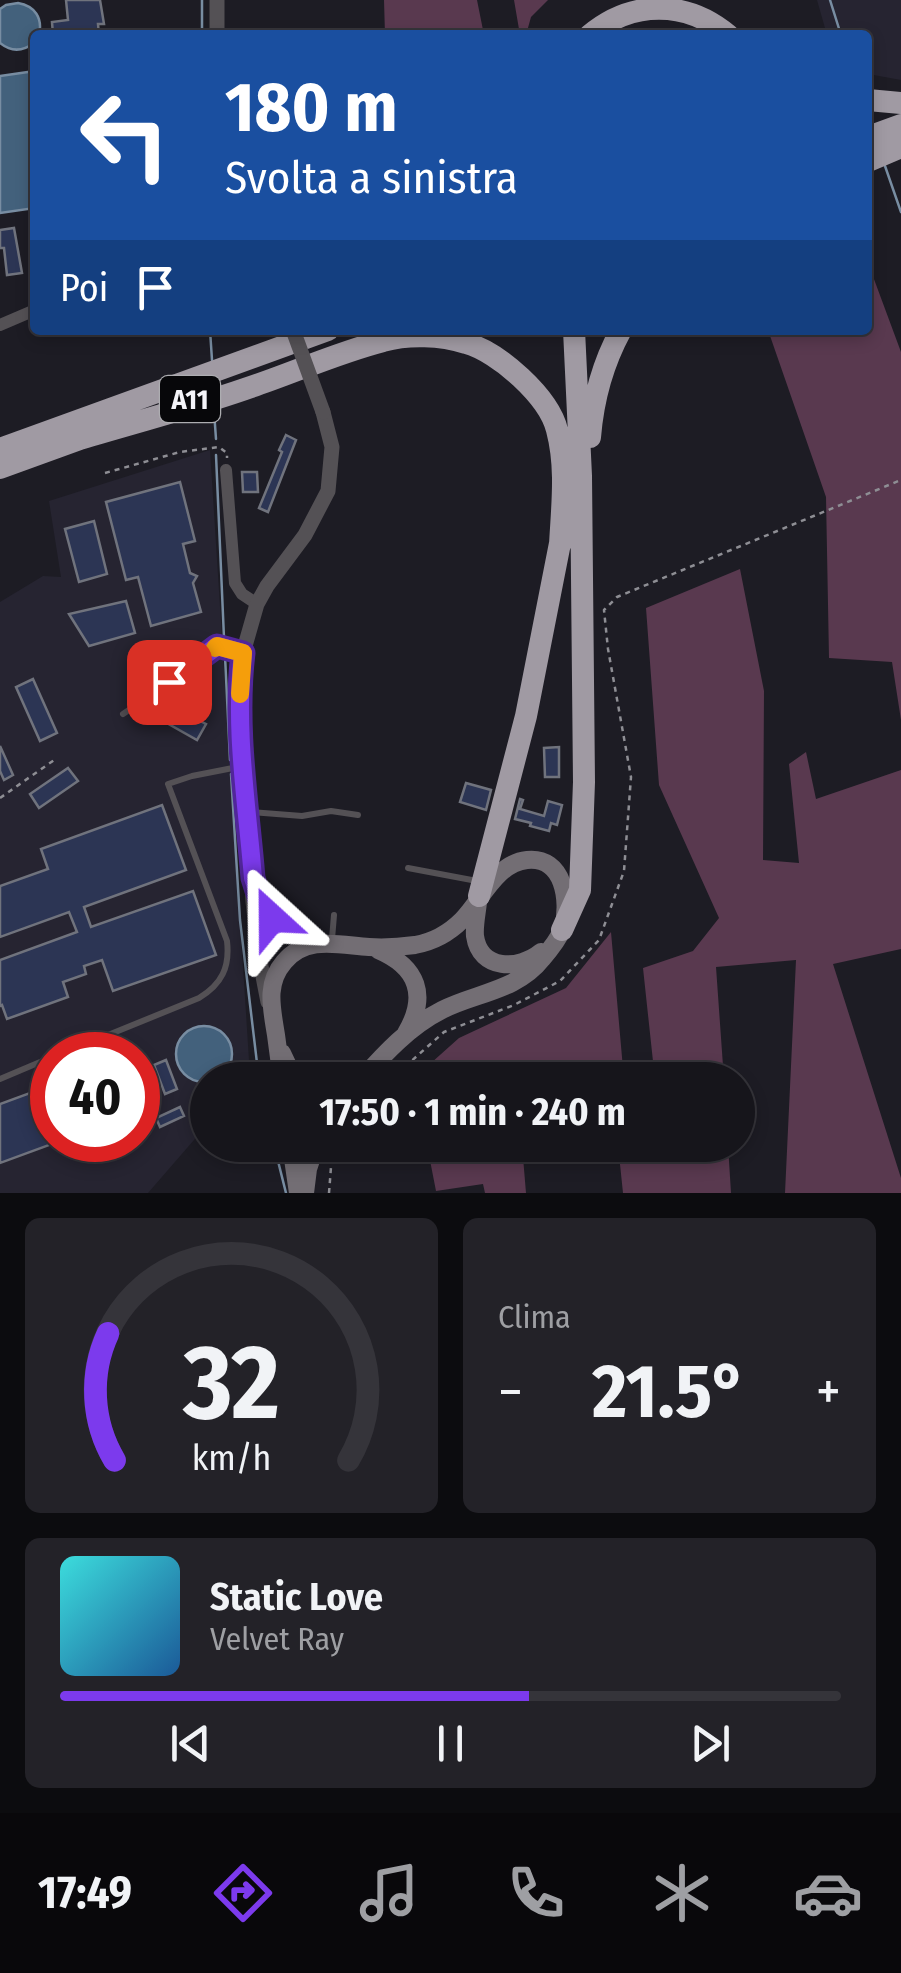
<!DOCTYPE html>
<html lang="it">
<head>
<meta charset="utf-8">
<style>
  :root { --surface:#16151b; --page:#232228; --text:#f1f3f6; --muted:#9e9fa3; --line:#35343a; --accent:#7c3aed }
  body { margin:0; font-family:"Fira Sans Condensed",sans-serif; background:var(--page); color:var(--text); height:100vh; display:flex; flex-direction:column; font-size:38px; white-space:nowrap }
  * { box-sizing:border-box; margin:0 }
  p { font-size:32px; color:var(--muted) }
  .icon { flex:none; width:55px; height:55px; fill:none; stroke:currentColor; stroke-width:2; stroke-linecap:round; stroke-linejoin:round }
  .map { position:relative; height:1193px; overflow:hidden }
  .details { display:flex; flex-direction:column; gap:25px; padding:25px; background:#0c0c0f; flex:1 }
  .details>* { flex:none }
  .hud { position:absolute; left:30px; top:30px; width:842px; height:305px; border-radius:10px; box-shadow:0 5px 15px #0003,0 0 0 2px var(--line); background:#1a4fa0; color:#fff; overflow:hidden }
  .speed { position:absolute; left:30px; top:1032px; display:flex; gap:20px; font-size:50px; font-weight:700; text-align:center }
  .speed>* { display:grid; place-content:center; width:130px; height:130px; border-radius:50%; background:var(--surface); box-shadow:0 5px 15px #0003,0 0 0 2px var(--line); line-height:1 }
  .speed .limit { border:15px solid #d22; background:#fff; color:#111 }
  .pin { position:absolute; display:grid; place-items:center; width:85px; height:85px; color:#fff; margin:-42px; border-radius:20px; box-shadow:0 5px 15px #0006 }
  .me { position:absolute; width:110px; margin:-55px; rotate:336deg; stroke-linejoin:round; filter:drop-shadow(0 0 8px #0008) }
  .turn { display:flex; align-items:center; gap:35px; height:210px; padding:0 30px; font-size:45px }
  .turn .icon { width:130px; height:130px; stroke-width:2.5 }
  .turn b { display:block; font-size:70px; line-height:85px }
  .then { display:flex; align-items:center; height:95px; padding:0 30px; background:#0003; gap:20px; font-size:38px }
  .big { font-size:75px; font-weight:700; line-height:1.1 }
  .details .widget { flex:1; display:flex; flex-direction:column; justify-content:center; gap:15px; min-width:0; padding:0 35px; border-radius:15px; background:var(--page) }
  .details .dial { align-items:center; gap:0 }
  .dial svg { height:260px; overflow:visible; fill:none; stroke:var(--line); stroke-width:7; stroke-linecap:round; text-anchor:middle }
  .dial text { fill:var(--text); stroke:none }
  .song { display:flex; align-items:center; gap:30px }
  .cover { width:120px; height:120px; border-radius:15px; background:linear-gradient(135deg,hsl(180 70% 55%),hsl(210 70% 35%)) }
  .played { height:10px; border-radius:5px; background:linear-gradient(90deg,var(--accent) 60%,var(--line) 60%) }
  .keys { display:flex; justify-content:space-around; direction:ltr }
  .heat { display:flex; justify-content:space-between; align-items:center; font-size:55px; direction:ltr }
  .details .tiles { flex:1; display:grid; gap:25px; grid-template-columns:1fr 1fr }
  .widget:last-child { grid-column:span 2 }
  .trip { position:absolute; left:190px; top:1062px; width:565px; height:100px; border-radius:50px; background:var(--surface); box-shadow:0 5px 15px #0003,0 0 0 2px var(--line); font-weight:700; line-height:100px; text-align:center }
  .tab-bar { display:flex; height:160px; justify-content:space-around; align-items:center; background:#09080b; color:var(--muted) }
  .tab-bar .icon { width:70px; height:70px }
  .tab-bar .current { color:var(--accent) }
  .tab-bar b { font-size:45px; color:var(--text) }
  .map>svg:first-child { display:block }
  .built { fill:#262431; fill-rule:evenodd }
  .forest { fill:#59394f }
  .water { fill:#43617c; stroke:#788da2; stroke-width:2.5 }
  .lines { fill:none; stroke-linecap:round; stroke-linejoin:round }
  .stream { stroke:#788da2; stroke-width:2.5 }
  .building { fill:#2c3554; stroke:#70737d; stroke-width:2.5 }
  .path { stroke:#8e8e94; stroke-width:2.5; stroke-dasharray:5 5; stroke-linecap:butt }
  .service { stroke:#545155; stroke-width:6 }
  .minor { stroke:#545155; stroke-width:12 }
  .tertiary { stroke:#545155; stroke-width:15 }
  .secondary { stroke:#736e74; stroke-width:18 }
  .motorway { stroke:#a09aa3; stroke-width:22 }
  .tertiary-bridge { stroke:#545155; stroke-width:15 }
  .route-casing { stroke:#51269a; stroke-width:25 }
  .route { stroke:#7c3aed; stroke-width:18 }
  .slow { stroke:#f59e0b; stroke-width:18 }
  .labels { text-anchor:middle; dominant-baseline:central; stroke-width:10; stroke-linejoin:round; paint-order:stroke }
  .shield { fill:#07070a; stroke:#adadb1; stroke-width:2.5 }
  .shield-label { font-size:28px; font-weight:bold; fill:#f4f4f9 }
</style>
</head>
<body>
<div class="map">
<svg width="901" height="1193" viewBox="0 0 901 1193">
  <rect width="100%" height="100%" fill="#1d1c24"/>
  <path class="built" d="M817,0H901V80L868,74V35H827Z
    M210,450L250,1076L247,1080H208L207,1125L148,1193H0V602L43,576L61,577L49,501ZM52,1055H138V1140H52Z"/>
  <path class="forest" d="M384,0H477L484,35H385Z
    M514,0H548L531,17L526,35H520Z
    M868,263L901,352V720L892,662L829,658L826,497L768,330H868Z
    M740,569L764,691L763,860L799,863L789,764L806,752L816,799L901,770V949L833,964L901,1178V1193H785L796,960L716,967L724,1080H655L643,968L693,951L719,918L659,785L646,608Z
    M611,932L624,1080H412L459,1038L566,988Z
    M427,1145H522L526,1193H485L483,1184L436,1191Z
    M618,1145H728L731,1193H623Z"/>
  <path class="water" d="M18,3C35,6 43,18 39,35H35L34,43C22,52 11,52 0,43V9L6,5Z
    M35,71V208L0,213V76Z
    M176 1054a28 28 0 1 1 56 0a28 28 0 1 1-56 0Z"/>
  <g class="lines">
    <path class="stream" d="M830,0L841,35
      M202,35V0
      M868,117L870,123
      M885,166L901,212
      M210,330L212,360
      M214,411L216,439
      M216,455L224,638
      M225,656L230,760
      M231,774L240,920L259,1080
      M274,1145L286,1193"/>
  </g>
  <path class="building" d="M66,0H100L104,24H98L99,35H53L52,22L68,20Z
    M14,228L22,273L7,275L4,248H0V230Z
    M286,435L296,440L268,512L259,508L282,452L279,450Z
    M242,472H257L258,492H243Z
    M180,482L195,541L183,544L190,573L197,576L193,583L201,612L151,626L138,577L126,580L106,502Z
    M94,521L107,574L79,582L65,529Z
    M126,601L135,633L89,646L69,614Z
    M33,679L57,733L40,741L16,687Z
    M167,703L186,714L192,712V717L206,724L197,740L158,718Z
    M0,746L13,775L4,780L0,771Z
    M559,747V777H545L544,748Z
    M68,768L78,781L39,808L30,794Z
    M466,783L491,790L486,810L460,802Z
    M520,799L523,800L520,809L544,816L548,801L562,805L557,825L551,823L549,831L530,826L531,823L515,819Z
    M162,805L186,870L84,907L91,927L193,891L216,955L113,991L102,960L84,966L86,974L63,982L68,997L7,1019L2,1005L0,1006V960L77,932L69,912L0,937V886L48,869L41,849Z
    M166,1060L177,1089L165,1094L154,1065Z
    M38,1090L45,1111L52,1108V1144L0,1163V1104Z
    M180,1107L184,1116L160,1127L156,1118Z"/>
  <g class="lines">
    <path class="path" d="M105,473L180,452L219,447L227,453V458
      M0,798L57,758
      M390,1080L444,1032L514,1005L560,981L599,940L624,871L631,777L608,649L604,610L617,597L901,480
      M329,1193L332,1154L338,1145"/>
    <path class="service" d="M123,714L192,667L217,646L242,653
      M250,812L302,816L331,811L358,815
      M408,868L477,881
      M332,939L334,915
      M59,1055L199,998C222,984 230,967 227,941L168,784L192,776L243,766
      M0,1079L52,1057"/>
    <path class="minor" d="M0,325L35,310
      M226,470L235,583L242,594L257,604"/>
    <path class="tertiary" d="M217,0V35
      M256,892C270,925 289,934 322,941
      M268,1002L259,956L253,902L239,683L243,653L257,604L267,586L305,535L328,491L332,447L323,412"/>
    <path class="secondary" d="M478,902C477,913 474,925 475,936C480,971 519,970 541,952
      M378,950C418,967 428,996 406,1033
      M282,1053L291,1072L298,1080
      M282,1080C280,1065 278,1050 276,1035C272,1009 265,984 284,962C306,935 339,945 369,947C384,948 400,947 415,945C432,942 449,933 462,920C481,901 496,863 527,860C564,856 570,901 563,928C559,938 549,951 542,959C517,991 475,993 442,1010C410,1026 384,1054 361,1080
      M291,1145L298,1193
      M305,1193L308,1169L316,1145"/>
    <path class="motorway" d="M590,35C632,0 686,0 728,35
      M868,100L901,103
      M868,137L901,125
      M868,161L901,147
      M590,437C593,400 603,363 621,330
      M76,440C133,423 190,408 245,389C291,374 336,353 383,341C408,334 441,335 466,343C499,352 549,397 557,430C567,468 562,506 560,545
      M0,449L328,330
      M0,468L91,435
      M479,896L526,716L562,533
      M562,930L580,890L584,782L581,476L574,330"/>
    <path class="tertiary-bridge" d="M293,330L323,412"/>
  </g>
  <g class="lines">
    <defs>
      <path id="route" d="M169,682L217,646L243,653C234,727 247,804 253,878L260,900L272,918"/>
    </defs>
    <use href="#route" class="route-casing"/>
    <use href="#route" class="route"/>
    <path class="slow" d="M215,648L217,646L243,653L240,694"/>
  </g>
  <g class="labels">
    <rect class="shield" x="160" y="376" width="60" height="46" rx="8"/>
    <g class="shield-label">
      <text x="190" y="399">A11</text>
    </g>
  </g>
</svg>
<div class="speed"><div class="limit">40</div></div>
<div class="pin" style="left:169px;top:682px;background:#d93025"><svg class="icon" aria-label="arrive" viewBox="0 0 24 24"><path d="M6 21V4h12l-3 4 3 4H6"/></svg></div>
<svg class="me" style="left:272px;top:918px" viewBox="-20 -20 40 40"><path d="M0-17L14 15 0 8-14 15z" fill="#7c3aed" stroke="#fff" stroke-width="4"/></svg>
<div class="trip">17:50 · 1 min · 240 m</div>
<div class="hud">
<div class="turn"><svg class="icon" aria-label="left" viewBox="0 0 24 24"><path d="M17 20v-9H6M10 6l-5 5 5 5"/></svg><div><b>180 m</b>Svolta a sinistra</div></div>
<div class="then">Poi<svg class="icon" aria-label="arrive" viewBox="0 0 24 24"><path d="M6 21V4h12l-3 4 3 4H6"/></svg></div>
</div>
</div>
<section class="details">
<div class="tiles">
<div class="widget dial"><svg viewBox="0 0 100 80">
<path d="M14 69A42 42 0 1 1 86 69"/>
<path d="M14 69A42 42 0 0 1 12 30" stroke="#7c3aed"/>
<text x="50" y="56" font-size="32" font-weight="700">32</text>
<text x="50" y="72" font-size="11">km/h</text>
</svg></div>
<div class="widget"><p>Clima</p>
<div class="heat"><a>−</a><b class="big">21.5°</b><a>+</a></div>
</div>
<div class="widget">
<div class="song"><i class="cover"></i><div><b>Static Love</b><p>Velvet Ray</p></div></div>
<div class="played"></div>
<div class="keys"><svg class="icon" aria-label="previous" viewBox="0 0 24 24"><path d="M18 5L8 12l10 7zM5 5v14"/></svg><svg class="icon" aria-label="pause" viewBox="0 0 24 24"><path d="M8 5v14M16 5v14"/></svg><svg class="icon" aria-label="next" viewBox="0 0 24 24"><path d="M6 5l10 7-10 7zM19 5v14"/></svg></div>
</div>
</div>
</section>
<nav class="tab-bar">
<b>17:49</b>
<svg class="icon current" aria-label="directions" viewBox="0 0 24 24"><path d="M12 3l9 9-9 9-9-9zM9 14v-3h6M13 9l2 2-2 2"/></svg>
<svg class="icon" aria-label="music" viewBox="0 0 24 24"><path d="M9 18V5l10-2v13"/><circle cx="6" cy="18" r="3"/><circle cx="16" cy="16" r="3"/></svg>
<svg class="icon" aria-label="phone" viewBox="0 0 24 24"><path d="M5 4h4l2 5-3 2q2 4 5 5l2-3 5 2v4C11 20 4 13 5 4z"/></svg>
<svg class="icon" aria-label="climate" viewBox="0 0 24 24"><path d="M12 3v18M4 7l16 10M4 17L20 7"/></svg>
<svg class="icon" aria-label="car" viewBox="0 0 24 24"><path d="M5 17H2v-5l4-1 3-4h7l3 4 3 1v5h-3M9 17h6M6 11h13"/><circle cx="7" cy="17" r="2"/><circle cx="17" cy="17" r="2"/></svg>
</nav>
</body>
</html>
